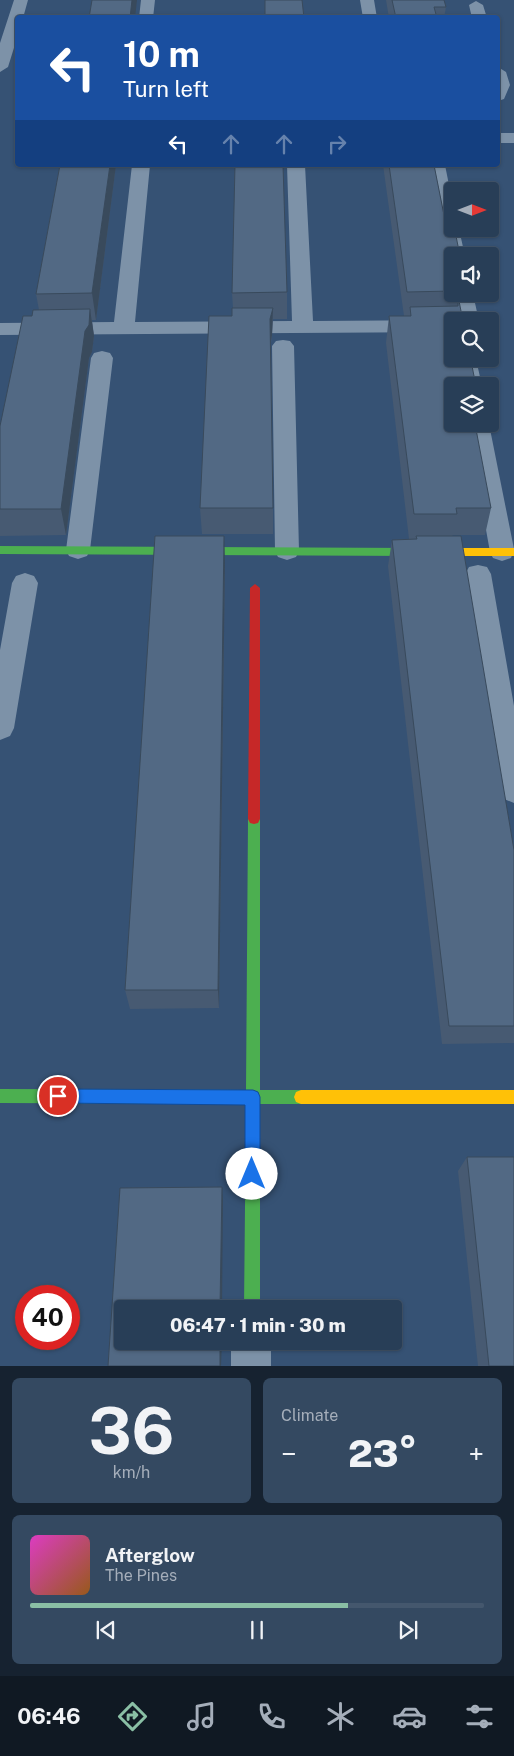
<!DOCTYPE html>
<html lang="en">
<head>
<meta charset="utf-8">
<style>
  :root { --surface:#283e57; --page:#344961; --text:#f1f3f6; --muted:#a5aeba; --line:#44576d; --accent:#8abfa5 }
  body { margin:0; font-family:"Public Sans",sans-serif; background:var(--page); color:var(--text); height:100vh; display:flex; flex-direction:column; font-size:19px; white-space:nowrap }
  * { box-sizing:border-box; margin:0 }
  p { font-size:16px; color:var(--muted) }
  .icon { flex:none; width:28px; height:28px; fill:none; stroke:currentColor; stroke-width:2; stroke-linecap:round; stroke-linejoin:round }
  .map { position:relative; height:1366px; overflow:hidden }
  .drawer { display:flex; flex-direction:column; gap:12px; padding:12px; background:#162230; flex:1 }
  .drawer>* { flex:none }
  .top-card { position:absolute; left:15px; top:15px; width:485px; height:152px; border-radius:5px; box-shadow:0 1px 4px #0004,0 0 0 1px var(--line); background:#1a4fa0; color:#fff; overflow:hidden }
  .needle { width:32px; rotate:90deg }
  .fabs { position:absolute; left:444px; top:182px; display:grid; gap:10px }
  .fabs a { display:grid; place-items:center; width:55px; height:55px; border-radius:5px; background:var(--surface); box-shadow:0 1px 4px #0004,0 0 0 1px var(--line); font-size:25px }
  .speed { position:absolute; left:15px; top:1285px; display:flex; gap:10px; font-size:25px; font-weight:700; text-align:center }
  .speed>* { display:grid; place-content:center; width:65px; height:65px; border-radius:50%; background:var(--surface); box-shadow:0 1px 4px #0004,0 0 0 1px var(--line); line-height:1 }
  .speed .limit { border:8px solid #d22; background:#fff; color:#111 }
  .pin { position:absolute; display:grid; place-items:center; width:42px; height:42px; color:#fff; margin:-21px; border:2px solid #fff; border-radius:50%; box-shadow:0 1px 5px #0007 }
  .me { position:absolute; width:55px; margin:-28px; rotate:0deg; stroke-linejoin:round; filter:drop-shadow(0 0 4px #0008) }
  .turn { display:flex; align-items:center; gap:18px; height:105px; padding:0 25px; font-size:22px }
  .turn .icon { width:65px; height:65px; stroke-width:2.5 }
  .turn b { display:block; font-size:35px; line-height:42px }
  .lanes { display:flex; align-items:center; height:48px; padding:0 25px; background:#0003; justify-content:center; gap:25px; direction:ltr }
  .lanes .off { opacity:.35 }
  .big { font-size:38px; font-weight:800; line-height:1.1 }
  .drawer .card { flex:1; display:flex; flex-direction:column; justify-content:center; gap:8px; min-width:0; padding:0 18px; border-radius:8px; background:var(--page) }
  .drawer .dial { align-items:center; gap:0 }
  .dial b { font-size:65px; line-height:1 }
  .song { display:flex; align-items:center; gap:15px }
  .cover { width:60px; height:60px; border-radius:8px; background:linear-gradient(135deg,hsl(310 70% 55%),hsl(30 70% 35%)) }
  .played { height:5px; border-radius:2px; background:linear-gradient(90deg,var(--accent) 70%,var(--line) 70%) }
  .keys { display:flex; justify-content:space-around; direction:ltr }
  .heat { display:flex; justify-content:space-between; align-items:center; font-size:28px; direction:ltr }
  .drawer .tiles { flex:1; display:grid; gap:12px; grid-template-columns:1fr 1fr }
  .card:last-child { grid-column:span 2 }
  .trip { position:absolute; left:114px; top:1300px; width:288px; height:50px; border-radius:5px; background:var(--surface); box-shadow:0 1px 4px #0004,0 0 0 1px var(--line); font-weight:800; line-height:50px; text-align:center }
  .tabs { display:flex; height:80px; justify-content:space-around; align-items:center; background:#101923; color:var(--muted) }
  .tabs .icon { width:35px; height:35px }
  .tabs .current { color:var(--accent) }
  .tabs b { font-size:22px; color:var(--text) }
  .map>svg:first-child { display:block }
  .lines { fill:none; stroke-linecap:round; stroke-linejoin:round }
  .street { fill:#7d92a8; fill-rule:evenodd }
  .fast { fill:#4caf50; fill-rule:evenodd }
  .slow { fill:#ffc107; fill-rule:evenodd }
  .jam { fill:#c62828; fill-rule:evenodd }
  .wall { fill:#475a72 }
  .shaded-wall { fill:#394a5c }
  .building { fill:#526984; stroke:#394a5c }
  .route { fill:#1a73e8; stroke:#114b97 }
</style>
</head>
<body>
<div class="map">
<svg width="514" height="1366" viewBox="0 0 514 1366">
  <rect width="100%" height="100%" fill="#365274"/>
  <g class="lines">
    <path class="street" d="M14,0H28L23,18H18V35L8,67L0,72V43Z
      M141,0H155L153,18H139Z
      M360,0H374L377,18H363Z
      M476,1L483,5L487,18H472L469,5Z
      M498,67L506,72L510,85L504,99L498,101Z
      M498,133H514V143H498Z
      M132,165H150L135,322L292,321L287,165H305L313,321L452,320L458,321H452V332L0,335V323L114,322Z
      M427,165H445L452,200V229H459L465,256H452V261L445,256Z
      M453,294H473L479,321H459Z
      M283,340L290,341L294,346L299,551L296,557L287,560L278,557L275,551L272,346L276,341Z
      M102,351L110,353L113,358L90,550L87,556L78,559L69,556L66,550L91,358L94,353Z
      M456,359H476L482,386H460Z
      M467,424H489L514,549L511,558L502,561L493,558L490,552Z
      M478,565L487,567L491,574L514,706V803L504,799L499,790L465,574L469,567Z
      M25,573L34,576L38,583L14,728L10,736L0,740V650L12,583L16,576Z
      M231,1341H271V1366H231Z"/>
    <path class="fast" d="M0,546L416,548L421,552L416,556L0,554Z
      M254,814L258,815L260,819V1090H301L306,1092L308,1097L306,1102L301,1104H260V1309H244L246,1104L0,1103V1089L246,1090L248,819L250,815Z"/>
    <path class="slow" d="M416,548H514V556H416L411,552Z
      M301,1090H514V1104H301L296,1102L294,1097L296,1092Z"/>
    <path class="jam" d="M255,584L260,588V819L258,823L254,824L250,823L248,819L250,588Z"/>
  </g>
  <path class="wall" d="M386,0H444L446,7L444,18H389Z
    M60,165H116L96,320H92L94,336L92,352L89,358L66,535L0,536V426L39,310L36,294Z
    M383,165H434L452,256V294H459L452,386L491,508L485,535H453L452,536L514,850V1043L442,1044L388,566L392,540L409,539L386,343L389,316H404Z
    M287,292V319H273L272,335L271,343L273,508V534H202L200,508L232,316L233,308L232,293Z
    M225,562L219,1008L130,1009L125,990Z
    M467,1157L514,1366H478L458,1171Z"/>
  <path class="shaded-wall" d="M132,0H137L135,18H130Z
    M110,165H116L96,320L92,293Z
    M273,308L272,335L270,346V319Z
    M90,309L94,336L92,352L89,358L66,535L61,509L85,331Z
    M224,536L225,562L219,1008L218,990Z
    M222,1187L223,1200L222,1309H220Z
    M220,1341H222L221,1366H220Z"/>
  <path class="building" d="M92,0H132L130,18H89Z
    M265,0H302L304,18H265Z
    M392,0H444L446,7H434L437,18H396Z
    M60,165H110L92,293L36,294Z
    M235,165H283L287,292L232,293Z
    M389,165H434L447,230L456,236L460,256H452V291L407,292Z
    M458,296L463,321H452V359H463L471,361L476,386H452V424H475L491,508H456L457,514H414L389,316H411L410,307L458,306Z
    M232,308H273L270,319L273,508H200L209,316H232Z
    M90,309L89,325L85,331L61,509H0V426L23,316H32L33,310Z
    M155,536H224L218,990H125Z
    M416,536H461L514,850V1026H449L392,540L417,539Z
    M467,1157H514V1366H489Z
    M222,1187L220,1309H122V1341H220V1366H108L120,1188Z"/>
  <path class="route" d="M58,1089L253,1090L258,1092L260,1097V1174L258,1180L252,1182L247,1180L245,1174V1105L58,1103L53,1101L51,1096L53,1091Z"/>
</svg>
<div class="fabs">
<a><svg class="needle" viewBox="-14 -14 28 28"><path d="M0-13l5 13h-10z" fill="#e53935"/><path d="M0 13l5-13h-10z" fill="#a5aeba"/></svg></a>
<a><svg class="icon" aria-label="sound" viewBox="0 0 24 24"><path d="M4 9h4l5-4v14l-5-4H4zM17 9q2 3 0 6"/></svg></a>
<a><svg class="icon" aria-label="search" viewBox="0 0 24 24"><circle cx="10" cy="10" r="6"/><path d="M15 15l6 6"/></svg></a>
<a><svg class="icon" aria-label="layers" viewBox="0 0 24 24"><path d="M12 4l9 5-9 5-9-5zM3 14l9 5 9-5"/></svg></a>
</div>
<div class="speed"><div class="limit">40</div></div>
<div class="pin" style="left:58px;top:1096px;background:#d93025"><svg class="icon" aria-label="arrive" viewBox="0 0 24 24"><path d="M6 21V4h12l-3 4 3 4H6"/></svg></div>
<svg class="me" style="left:252px;top:1174px" viewBox="-20 -20 40 40"><circle r="19" fill="#fff"/><path d="M0-13L10 11 0 6-10 11z" fill="#1a73e8"/></svg>
<div class="trip">06:47 · 1 min · 30 m</div>
<div class="top-card">
<div class="turn"><svg class="icon" aria-label="left" viewBox="0 0 24 24"><path d="M17 20v-9H6M10 6l-5 5 5 5"/></svg><div><b>10 m</b>Turn left</div></div>
<div class="lanes"><svg class="icon" aria-label="left" viewBox="0 0 24 24"><path d="M17 20v-9H6M10 6l-5 5 5 5"/></svg><svg class="icon off" aria-label="ahead" viewBox="0 0 24 24"><path d="M12 20V5M6 11l6-6 6 6"/></svg><svg class="icon off" aria-label="ahead" viewBox="0 0 24 24"><path d="M12 20V5M6 11l6-6 6 6"/></svg><svg class="icon off" aria-label="right" viewBox="0 0 24 24"><path d="M7 20v-9h11M14 6l5 5-5 5"/></svg></div>
</div>
</div>
<section class="drawer">
<div class="tiles">
<div class="card dial"><b>36</b><p>km/h</p></div>
<div class="card"><p>Climate</p>
<div class="heat"><a>−</a><b class="big">23°</b><a>+</a></div>
</div>
<div class="card">
<div class="song"><i class="cover"></i><div><b>Afterglow</b><p>The Pines</p></div></div>
<div class="played"></div>
<div class="keys"><svg class="icon" aria-label="previous" viewBox="0 0 24 24"><path d="M18 5L8 12l10 7zM5 5v14"/></svg><svg class="icon" aria-label="pause" viewBox="0 0 24 24"><path d="M8 5v14M16 5v14"/></svg><svg class="icon" aria-label="next" viewBox="0 0 24 24"><path d="M6 5l10 7-10 7zM19 5v14"/></svg></div>
</div>
</div>
</section>
<nav class="tabs">
<b>06:46</b>
<svg class="icon current" aria-label="directions" viewBox="0 0 24 24"><path d="M12 3l9 9-9 9-9-9zM9 14v-3h6M13 9l2 2-2 2"/></svg>
<svg class="icon" aria-label="music" viewBox="0 0 24 24"><path d="M9 18V5l10-2v13"/><circle cx="6" cy="18" r="3"/><circle cx="16" cy="16" r="3"/></svg>
<svg class="icon" aria-label="phone" viewBox="0 0 24 24"><path d="M5 4h4l2 5-3 2q2 4 5 5l2-3 5 2v4C11 20 4 13 5 4z"/></svg>
<svg class="icon" aria-label="climate" viewBox="0 0 24 24"><path d="M12 3v18M4 7l16 10M4 17L20 7"/></svg>
<svg class="icon" aria-label="car" viewBox="0 0 24 24"><path d="M5 17H2v-5l4-1 3-4h7l3 4 3 1v5h-3M9 17h6M6 11h13"/><circle cx="7" cy="17" r="2"/><circle cx="17" cy="17" r="2"/></svg>
<svg class="icon" aria-label="filters" viewBox="0 0 24 24"><path d="M4 7h16M4 17h16"/><circle cx="9" cy="7" r="2"/><circle cx="15" cy="17" r="2"/></svg>
</nav>
</body>
</html>
